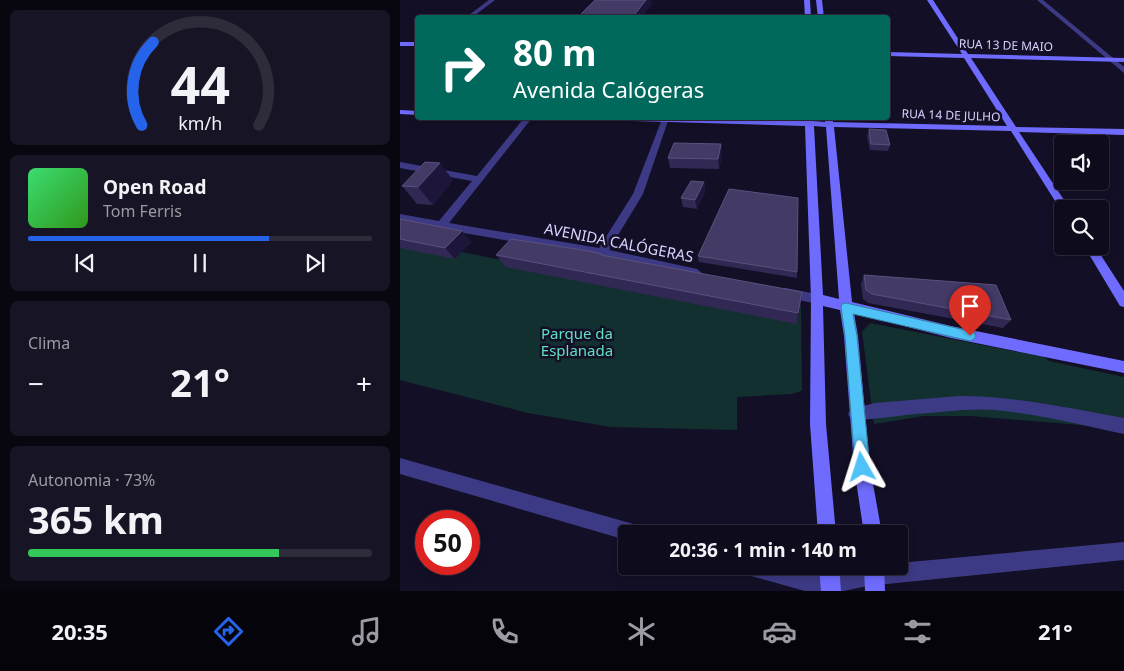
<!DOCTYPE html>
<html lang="pt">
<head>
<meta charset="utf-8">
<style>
  :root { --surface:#0e0b1c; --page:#171425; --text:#f1f3f6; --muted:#9b9ba3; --line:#2e2b3b; --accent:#2563eb }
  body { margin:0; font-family:"Noto Sans",sans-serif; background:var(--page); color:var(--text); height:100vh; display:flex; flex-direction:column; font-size:19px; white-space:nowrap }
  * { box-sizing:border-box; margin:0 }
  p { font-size:16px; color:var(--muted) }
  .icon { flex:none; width:28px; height:28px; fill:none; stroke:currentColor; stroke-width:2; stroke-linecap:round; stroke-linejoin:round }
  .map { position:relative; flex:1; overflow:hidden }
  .details { display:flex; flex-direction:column; gap:10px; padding:10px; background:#08060f; width:400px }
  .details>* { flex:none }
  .banner { position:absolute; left:15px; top:15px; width:475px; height:105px; border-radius:5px; box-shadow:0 2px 8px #0003,0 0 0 1px var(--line); background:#00695c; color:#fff; overflow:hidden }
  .controls { position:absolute; left:654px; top:135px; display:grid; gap:10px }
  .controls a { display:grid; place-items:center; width:55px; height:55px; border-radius:5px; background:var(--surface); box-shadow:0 2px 8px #0003,0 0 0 1px var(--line); font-size:25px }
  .speed { position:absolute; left:15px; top:510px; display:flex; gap:10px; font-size:25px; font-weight:700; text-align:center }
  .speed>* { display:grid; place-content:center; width:65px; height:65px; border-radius:50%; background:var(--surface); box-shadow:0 2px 8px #0003,0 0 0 1px var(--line); line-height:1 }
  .speed .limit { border:8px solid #d22; background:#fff; color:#111 }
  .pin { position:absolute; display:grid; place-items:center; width:42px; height:42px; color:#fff; margin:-51px -21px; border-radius:50% 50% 50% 0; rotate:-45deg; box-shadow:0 0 5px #0007 }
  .pin .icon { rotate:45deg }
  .me { position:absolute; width:55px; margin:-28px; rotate:354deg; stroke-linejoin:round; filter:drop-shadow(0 0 4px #0008) }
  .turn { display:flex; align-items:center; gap:18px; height:105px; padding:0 15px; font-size:22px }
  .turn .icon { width:65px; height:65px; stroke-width:2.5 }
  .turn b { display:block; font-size:35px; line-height:42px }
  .big { font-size:38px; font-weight:700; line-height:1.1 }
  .details .card { flex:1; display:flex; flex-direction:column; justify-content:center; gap:8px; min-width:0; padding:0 18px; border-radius:8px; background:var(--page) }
  .details .dial { align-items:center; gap:0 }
  .dial svg { height:130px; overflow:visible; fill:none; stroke:var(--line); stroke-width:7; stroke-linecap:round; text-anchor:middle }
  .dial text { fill:var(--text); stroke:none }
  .song { display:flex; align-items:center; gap:15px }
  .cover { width:60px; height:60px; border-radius:8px; background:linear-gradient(135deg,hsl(140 70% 55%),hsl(110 70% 35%)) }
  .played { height:5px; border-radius:2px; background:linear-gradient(90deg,var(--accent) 70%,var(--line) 70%) }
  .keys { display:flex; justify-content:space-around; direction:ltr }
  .heat { display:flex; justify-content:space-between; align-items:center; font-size:28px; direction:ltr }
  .charge { height:8px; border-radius:4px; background:linear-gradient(90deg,#34c759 73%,var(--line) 0) }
  .trip { position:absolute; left:218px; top:525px; width:290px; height:50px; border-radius:5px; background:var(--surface); box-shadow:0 2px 8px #0003,0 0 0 1px var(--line); font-weight:700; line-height:50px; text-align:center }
  .dock { display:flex; height:80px; justify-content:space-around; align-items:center; background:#06040b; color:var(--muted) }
  .dock .icon { width:35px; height:35px }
  .dock .current { color:var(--accent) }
  .dock b { font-size:22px; color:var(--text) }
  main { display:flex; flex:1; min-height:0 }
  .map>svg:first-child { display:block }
  .green { fill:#12302f }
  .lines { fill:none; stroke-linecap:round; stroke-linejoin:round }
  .street { fill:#3d3a85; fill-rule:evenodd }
  .secondary { fill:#6f6bff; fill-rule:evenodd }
  .wall { fill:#312854 }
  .shaded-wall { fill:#1d163a }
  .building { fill:#433a66; stroke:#5a527e }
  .route { fill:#4fc3f7; stroke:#337fa1 }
  .labels { text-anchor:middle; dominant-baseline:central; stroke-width:5; stroke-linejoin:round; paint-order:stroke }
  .far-street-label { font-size:12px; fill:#d9d4ff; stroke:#130f26 }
  .street-label { font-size:15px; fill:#d9d4ff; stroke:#130f26 }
  .park-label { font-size:15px; fill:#5fe0c0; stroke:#130f26 }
</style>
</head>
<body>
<main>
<section class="details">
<div class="card dial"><svg viewBox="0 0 100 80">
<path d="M14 69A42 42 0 1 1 86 69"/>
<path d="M14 69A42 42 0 0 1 21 18" stroke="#2563eb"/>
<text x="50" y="56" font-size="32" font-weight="700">44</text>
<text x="50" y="72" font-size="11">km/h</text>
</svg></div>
<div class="card">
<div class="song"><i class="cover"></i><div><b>Open Road</b><p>Tom Ferris</p></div></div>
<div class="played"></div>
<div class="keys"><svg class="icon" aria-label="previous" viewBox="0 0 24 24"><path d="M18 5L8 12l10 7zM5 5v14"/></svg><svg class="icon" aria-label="pause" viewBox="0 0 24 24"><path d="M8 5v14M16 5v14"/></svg><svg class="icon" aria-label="next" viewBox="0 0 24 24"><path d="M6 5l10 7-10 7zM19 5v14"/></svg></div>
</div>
<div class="card"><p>Clima</p>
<div class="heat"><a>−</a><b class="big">21°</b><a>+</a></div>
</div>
<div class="card"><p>Autonomia · 73%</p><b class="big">365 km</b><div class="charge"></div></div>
</section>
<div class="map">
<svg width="724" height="591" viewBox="0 0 724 591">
  <rect width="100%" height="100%" fill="#130f26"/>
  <path class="green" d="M0,229L62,252L111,262L208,268L401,304L402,390L399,392L391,394L337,397V430L211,427L128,413L0,380Z
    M470,323L644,357L649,361L724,377V431L693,426L570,416H524L474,424L462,332Z"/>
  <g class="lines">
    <path class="street" d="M89,0H95L71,18H65Z
      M637,0H643L724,67V73Z
      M124,118H132L49,223L199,248L233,194L262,119L269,118L243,194L209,250L297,269L303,274L301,277L297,279L202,257L0,222V214L39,221L72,181L0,168V162L77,176Z
      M385,288L417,294L421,295L423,299L421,303L417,304L381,296L379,293L381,290Z
      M559,396C615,396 669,408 724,418V434C682,425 639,414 595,410C569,408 542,412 515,414C503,415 457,422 451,419L448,414L451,409L475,403Z
      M0,458L237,525L244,527L246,534H226V540L0,474Z
      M724,542V560L467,586L444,591H405L351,576L344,573L341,566H386L411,573L431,574L467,566H499V563Z"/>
    <path class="secondary" d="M404,0H410L411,18H405Z
      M416,0H422L424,18H418Z
      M527,0H533L568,54L724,58V62L571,58L616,127L724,129V135L619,132L670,209H662V212L611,131L434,127L452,302L551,326L724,361V373L551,338L454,313L458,336L470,467L482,534H464L454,467L444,336L440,310L423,306L426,424L436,534H418L410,424L411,299L405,126L198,120L194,118H271L405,121V118H413V121L425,122V118H433V122L607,126L564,58L488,56V52L562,54ZM414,126L426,127L439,299L423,295Z
      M0,42H18V46H0Z
      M0,110L18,111V115L0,114Z
      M684,246H695L724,291V307L720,306Z
      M419,566H439L441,591H421Z
      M464,566H484L485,591H465Z"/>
  </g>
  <path class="wall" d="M437,118H461L460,121L437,120Z
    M469,129L490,145L488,151L470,150L467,136Z
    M321,144L322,154L319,169L270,168L268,158Z
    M53,180L33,205L17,204L2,186Z
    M304,182L305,192L297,209L283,207L281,198Z
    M0,219L62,231L71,242L55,259L0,248Z
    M202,254L203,256L401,304L397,324L106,267L96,255Z
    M298,256L397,272V278L299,262Z
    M464,275L611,320L603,328L468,303L463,299L461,284Z"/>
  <path class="shaded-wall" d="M246,0H251L252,4L242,18H232Z
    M321,144L322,154L319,169L318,159Z
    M40,163L53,180L33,205L18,187Z
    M304,182L305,192L297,209L295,200Z
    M62,231L71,242L55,259L45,248Z
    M402,292L401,304L397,324L398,313Z"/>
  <path class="building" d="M195,0H246L232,18H177Z
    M469,129L486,130L490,145L471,144Z
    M274,143L321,144L318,159L268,158Z
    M25,162L40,163L18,187L2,186Z
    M291,181L304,182L295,200L281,198Z
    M329,189L398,198L397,272L298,256Z
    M0,219L62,231L45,248L0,239Z
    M111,239L189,251L202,254L201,255L402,292L398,313L96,255Z
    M464,275L596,285L611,320L472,294L466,290Z"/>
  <path class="route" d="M446,303L570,331L574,332L576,336L574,339L570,341L453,314L457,336L470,467L468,472L462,474L457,472L455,467L445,336L441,307L442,304Z"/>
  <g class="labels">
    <g class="far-street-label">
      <text transform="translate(606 45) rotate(2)">RUA 13 DE MAIO</text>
      <text transform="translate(551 115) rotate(2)">RUA 14 DE JULHO</text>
    </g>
    <g class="street-label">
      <text transform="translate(219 242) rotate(11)">AVENIDA CALÓGERAS</text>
    </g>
    <g class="park-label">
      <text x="177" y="333">Parque da<tspan x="177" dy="17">Esplanada</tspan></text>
    </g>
  </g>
</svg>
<div class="controls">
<a><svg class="icon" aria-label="sound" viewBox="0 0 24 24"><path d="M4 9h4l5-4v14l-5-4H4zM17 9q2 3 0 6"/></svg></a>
<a><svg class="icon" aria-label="search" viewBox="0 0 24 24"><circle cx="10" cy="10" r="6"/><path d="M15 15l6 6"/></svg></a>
</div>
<div class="speed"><div class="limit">50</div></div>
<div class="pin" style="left:570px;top:336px;background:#d93025"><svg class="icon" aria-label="arrive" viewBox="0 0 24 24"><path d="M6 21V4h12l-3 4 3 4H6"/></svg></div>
<svg class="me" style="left:462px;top:467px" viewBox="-20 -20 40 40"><path d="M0-17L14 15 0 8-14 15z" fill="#4fc3f7" stroke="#fff" stroke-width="4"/></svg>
<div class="trip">20:36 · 1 min · 140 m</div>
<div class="banner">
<div class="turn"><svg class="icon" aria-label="right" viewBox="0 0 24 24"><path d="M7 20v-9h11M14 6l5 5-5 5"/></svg><div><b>80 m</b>Avenida Calógeras</div></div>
</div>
</div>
</main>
<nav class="dock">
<b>20:35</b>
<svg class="icon current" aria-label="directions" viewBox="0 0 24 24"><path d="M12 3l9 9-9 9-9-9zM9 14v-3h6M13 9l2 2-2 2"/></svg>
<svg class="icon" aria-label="music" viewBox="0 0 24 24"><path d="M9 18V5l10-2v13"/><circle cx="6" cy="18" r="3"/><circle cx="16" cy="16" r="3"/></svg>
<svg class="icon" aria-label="phone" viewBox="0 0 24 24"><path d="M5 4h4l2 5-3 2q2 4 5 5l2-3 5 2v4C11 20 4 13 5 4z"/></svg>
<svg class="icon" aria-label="climate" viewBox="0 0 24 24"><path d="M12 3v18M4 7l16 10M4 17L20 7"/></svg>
<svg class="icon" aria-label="car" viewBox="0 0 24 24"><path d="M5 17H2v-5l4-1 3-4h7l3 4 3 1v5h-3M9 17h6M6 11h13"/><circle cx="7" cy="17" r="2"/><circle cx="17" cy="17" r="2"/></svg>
<svg class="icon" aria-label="filters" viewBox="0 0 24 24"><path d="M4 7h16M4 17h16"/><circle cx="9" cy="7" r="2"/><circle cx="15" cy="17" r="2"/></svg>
<b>21°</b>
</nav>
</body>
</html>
